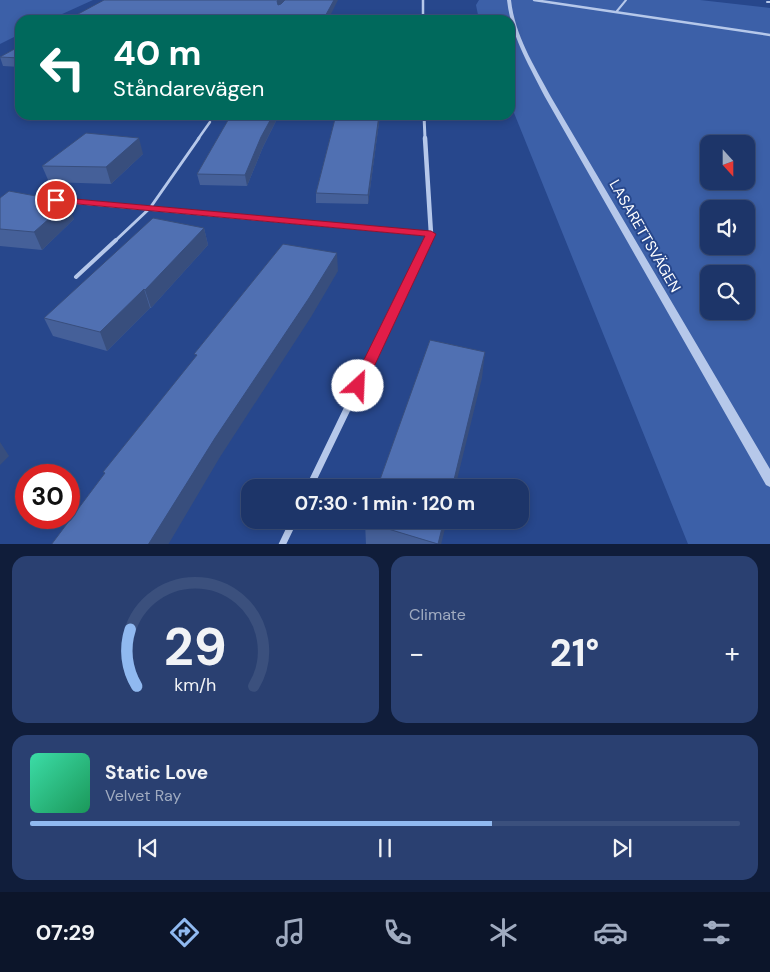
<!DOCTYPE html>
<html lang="en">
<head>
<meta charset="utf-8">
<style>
  :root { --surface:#1d3569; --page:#2a4071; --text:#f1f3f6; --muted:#a0abc0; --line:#3b507d; --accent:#90b9f0 }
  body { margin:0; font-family:"DM Sans",sans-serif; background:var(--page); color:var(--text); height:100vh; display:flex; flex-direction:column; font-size:19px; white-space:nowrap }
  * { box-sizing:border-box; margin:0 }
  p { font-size:16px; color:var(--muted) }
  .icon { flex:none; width:28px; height:28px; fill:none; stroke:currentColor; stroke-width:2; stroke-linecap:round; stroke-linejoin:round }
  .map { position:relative; height:544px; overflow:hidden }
  .sheet { display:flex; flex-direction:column; gap:12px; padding:12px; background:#101d3a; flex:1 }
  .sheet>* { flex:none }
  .guide { position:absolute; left:15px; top:15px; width:500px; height:105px; border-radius:15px; box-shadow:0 2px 8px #0003,0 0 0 1px var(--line); background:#00695c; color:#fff; overflow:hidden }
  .needle { width:32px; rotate:159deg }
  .fabs { position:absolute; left:700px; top:135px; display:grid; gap:10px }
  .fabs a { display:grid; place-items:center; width:55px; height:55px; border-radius:10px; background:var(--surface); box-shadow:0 2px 8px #0003,0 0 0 1px var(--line); font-size:25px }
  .speed { position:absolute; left:15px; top:464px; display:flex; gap:10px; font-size:25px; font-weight:700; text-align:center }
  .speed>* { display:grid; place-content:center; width:65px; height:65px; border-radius:50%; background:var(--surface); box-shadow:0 2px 8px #0003,0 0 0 1px var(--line); line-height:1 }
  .speed .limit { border:8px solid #d22; background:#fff; color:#111 }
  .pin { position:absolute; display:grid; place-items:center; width:42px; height:42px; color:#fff; margin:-21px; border:2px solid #fff; border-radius:50%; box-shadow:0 1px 5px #0007 }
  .me { position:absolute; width:55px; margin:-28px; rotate:25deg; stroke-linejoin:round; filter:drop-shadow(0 0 4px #0008) }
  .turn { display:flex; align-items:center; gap:18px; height:105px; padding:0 15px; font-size:22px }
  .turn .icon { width:65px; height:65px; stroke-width:2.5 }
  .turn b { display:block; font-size:35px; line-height:42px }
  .big { font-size:38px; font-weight:700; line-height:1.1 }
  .sheet .tile { flex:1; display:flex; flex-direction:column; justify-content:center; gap:8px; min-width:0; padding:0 18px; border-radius:15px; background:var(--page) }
  .sheet .dial { align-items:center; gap:0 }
  .dial svg { height:130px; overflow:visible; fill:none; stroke:var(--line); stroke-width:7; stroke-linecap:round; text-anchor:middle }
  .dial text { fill:var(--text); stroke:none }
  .song { display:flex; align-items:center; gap:15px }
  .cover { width:60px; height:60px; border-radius:8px; background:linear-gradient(135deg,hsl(160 70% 55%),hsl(150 70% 35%)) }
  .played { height:5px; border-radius:2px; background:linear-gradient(90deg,var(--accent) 65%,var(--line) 65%) }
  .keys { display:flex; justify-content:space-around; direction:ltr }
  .heat { display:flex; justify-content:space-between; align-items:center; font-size:28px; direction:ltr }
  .sheet .tiles { flex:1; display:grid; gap:12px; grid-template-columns:1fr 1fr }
  .tile:last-child { grid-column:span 2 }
  .trip { position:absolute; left:241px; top:479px; width:288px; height:50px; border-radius:15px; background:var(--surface); box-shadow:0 2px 8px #0003,0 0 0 1px var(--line); font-weight:700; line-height:50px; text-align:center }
  .tab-bar { display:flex; height:80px; justify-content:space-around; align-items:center; background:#0c152a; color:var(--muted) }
  .tab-bar .icon { width:35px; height:35px }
  .tab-bar .current { color:var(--accent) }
  .tab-bar b { font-size:22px; color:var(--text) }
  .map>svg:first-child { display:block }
  .green { fill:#3c60a8; fill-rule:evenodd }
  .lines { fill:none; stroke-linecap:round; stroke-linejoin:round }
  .service-far3 { stroke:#b6c8ea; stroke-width:2 }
  .service-far2 { stroke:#b6c8ea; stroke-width:2.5 }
  .service-far1 { stroke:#b6c8ea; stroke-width:3 }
  .service { stroke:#b6c8ea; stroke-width:4 }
  .minor-far4 { stroke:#b6c8ea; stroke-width:2.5 }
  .minor-far3 { stroke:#b6c8ea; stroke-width:3 }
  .minor-far2 { stroke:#b6c8ea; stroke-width:4.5 }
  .minor-far1 { stroke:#b6c8ea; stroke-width:5.5 }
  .minor { stroke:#b6c8ea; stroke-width:7 }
  .tertiary { fill:#b6c8ea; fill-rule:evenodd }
  .wall { fill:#456099 }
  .shaded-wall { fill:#384e7d }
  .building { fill:#5070b2; stroke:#384e7d }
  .route { fill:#e11d48; stroke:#92132f }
  .labels { text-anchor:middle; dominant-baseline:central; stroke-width:4; stroke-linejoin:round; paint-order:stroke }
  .street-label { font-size:15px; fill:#fff; stroke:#27478c }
</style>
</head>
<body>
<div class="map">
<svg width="770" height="545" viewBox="0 0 770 545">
  <rect width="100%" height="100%" fill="#27478c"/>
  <path class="green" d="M0,0H93L49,20H20V34L0,44Z
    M479,0H700L770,8V544H688L510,103V20H479L476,5ZM709,144H746V181H709ZM709,209H746V246H709ZM709,274H746V311H709Z"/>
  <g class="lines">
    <path class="service-far3" d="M767,2H770
      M617,11L626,0"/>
    <path class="service-far2" d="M198,139L210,122"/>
    <path class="service-far1" d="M115,241L150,208L199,138"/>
    <path class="service" d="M76,277L116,240"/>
    <path class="minor-far4" d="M423,0V20
      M534,0L770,35"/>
    <path class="minor-far3" d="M424,115L425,139"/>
    <path class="minor-far2" d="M425,138L431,234L428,241
      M45,199L431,234"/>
    <path class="minor-far1" d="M364,373L428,240"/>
    <path class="minor" d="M309,488L365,372
      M282,545L294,520"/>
    <path class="tertiary" d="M507,0H511C515,36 534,65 551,97L770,469V487L766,485L545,97C529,65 511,36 507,0Z"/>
  </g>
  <path class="wall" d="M20,46V67L3,66L0,57Z
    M231,115H279L263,147L247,186L200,185L197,174Z
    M336,115H380L368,204L316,203V193Z
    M143,154L111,184L49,182L42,166Z
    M0,198L74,219L42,250L0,246Z
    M204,228L208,245L151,308H150L107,351L53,336L44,318Z
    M365,522L441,545H366Z"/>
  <path class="shaded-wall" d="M278,0H285L278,9L277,1Z
    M334,0H338L328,20H323Z
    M273,115H279L263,147L247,186L245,175L261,137Z
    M379,115H380L368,204V195Z
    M139,138L143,154L111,184L106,167Z
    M68,202L74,219L42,250L34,232Z
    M204,228L208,245L151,308L145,290Z
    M337,253L338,271L311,317L220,457L168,545H148L215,438Z
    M144,289L150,308L107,351L100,332Z
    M485,352L482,378L455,488H452Z
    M0,442L9,456L0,465Z
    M444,520H447L441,545H438Z"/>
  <path class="building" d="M104,0H278L277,1L278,5L281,4L285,0H334L323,20H67Z
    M20,46V58L0,57Z
    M231,115H273L261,137L245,175L197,174Z
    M336,115H379L368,195L316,193Z
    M86,133L139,138L106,167L42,166Z
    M9,191L68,202L34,232L0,229V198Z
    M153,218L204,228L145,290L144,289L100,332L44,318Z
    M283,244L337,253L309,298L215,438L148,545H51L105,473L103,472L197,355L194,354Z
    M430,340L485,352L452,488H377Z
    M366,520H444L438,544L365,522Z"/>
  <path class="route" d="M53,197L431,231L436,234L365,386L363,390L358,391L353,390L351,386L425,236L56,202L51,200Z"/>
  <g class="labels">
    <g class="street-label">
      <text transform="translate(645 236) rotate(60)">LASARETTSVÄGEN</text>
    </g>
  </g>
</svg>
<div class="fabs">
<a><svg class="needle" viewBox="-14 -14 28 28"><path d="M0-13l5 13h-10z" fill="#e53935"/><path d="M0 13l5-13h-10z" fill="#a0abc0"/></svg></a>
<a><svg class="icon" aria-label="sound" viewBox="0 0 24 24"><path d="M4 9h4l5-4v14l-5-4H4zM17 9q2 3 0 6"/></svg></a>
<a><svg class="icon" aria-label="search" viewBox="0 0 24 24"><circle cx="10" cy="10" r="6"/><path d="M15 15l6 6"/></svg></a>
</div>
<div class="speed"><div class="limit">30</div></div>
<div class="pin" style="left:56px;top:200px;background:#d93025"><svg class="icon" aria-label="arrive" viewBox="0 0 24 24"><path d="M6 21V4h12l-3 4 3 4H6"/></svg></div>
<svg class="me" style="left:358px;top:386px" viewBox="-20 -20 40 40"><circle r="19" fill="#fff"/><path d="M0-13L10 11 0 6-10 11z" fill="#e11d48"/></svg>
<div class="trip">07:30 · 1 min · 120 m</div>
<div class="guide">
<div class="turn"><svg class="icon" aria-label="left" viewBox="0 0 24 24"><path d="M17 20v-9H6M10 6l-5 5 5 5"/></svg><div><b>40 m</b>Ståndarevägen</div></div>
</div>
</div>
<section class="sheet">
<div class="tiles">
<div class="tile dial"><svg viewBox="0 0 100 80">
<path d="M14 69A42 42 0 1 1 86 69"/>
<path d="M14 69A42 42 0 0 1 10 34" stroke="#90b9f0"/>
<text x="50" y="56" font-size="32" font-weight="700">29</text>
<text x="50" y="72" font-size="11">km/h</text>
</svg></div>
<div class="tile"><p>Climate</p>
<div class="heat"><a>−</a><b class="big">21°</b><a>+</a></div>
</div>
<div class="tile">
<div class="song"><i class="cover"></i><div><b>Static Love</b><p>Velvet Ray</p></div></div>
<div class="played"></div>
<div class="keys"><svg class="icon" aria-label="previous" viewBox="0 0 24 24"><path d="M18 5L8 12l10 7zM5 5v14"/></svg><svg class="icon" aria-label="pause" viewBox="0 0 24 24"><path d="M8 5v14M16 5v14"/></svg><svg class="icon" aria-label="next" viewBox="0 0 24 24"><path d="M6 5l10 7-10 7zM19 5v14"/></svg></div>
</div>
</div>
</section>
<nav class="tab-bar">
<b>07:29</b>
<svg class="icon current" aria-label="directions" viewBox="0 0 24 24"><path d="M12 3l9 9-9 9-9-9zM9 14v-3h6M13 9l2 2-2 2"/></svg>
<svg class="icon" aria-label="music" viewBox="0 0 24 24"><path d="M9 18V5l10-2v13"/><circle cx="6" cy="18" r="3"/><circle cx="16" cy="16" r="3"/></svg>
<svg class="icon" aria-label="phone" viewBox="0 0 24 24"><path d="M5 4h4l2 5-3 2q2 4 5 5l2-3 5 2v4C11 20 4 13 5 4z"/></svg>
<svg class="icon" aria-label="climate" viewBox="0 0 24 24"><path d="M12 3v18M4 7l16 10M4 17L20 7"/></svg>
<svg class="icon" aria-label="car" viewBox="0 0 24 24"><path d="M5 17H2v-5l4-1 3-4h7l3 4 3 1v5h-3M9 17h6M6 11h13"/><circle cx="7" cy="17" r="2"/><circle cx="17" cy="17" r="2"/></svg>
<svg class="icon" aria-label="filters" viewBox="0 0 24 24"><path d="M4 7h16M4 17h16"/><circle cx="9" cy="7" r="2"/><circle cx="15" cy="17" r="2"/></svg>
</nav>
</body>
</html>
